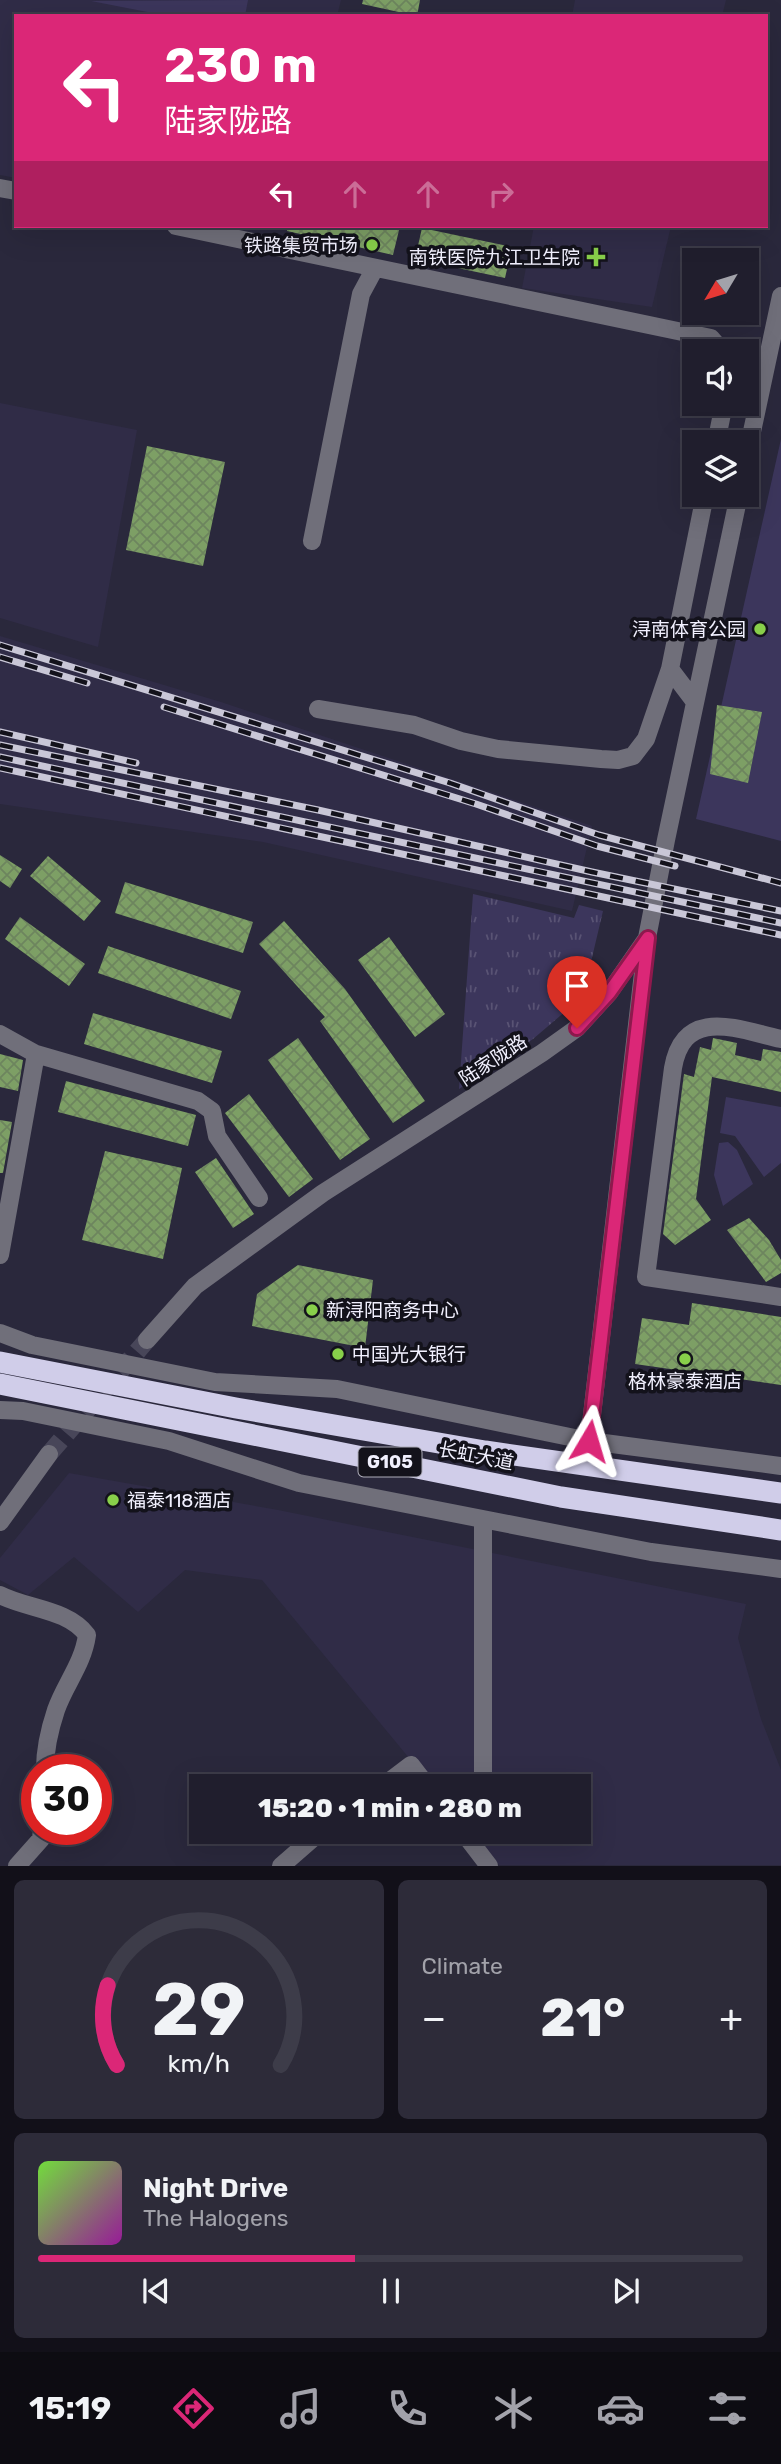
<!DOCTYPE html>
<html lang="en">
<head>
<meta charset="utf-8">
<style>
  :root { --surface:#201e2d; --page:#2d2b39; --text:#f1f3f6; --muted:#a2a2aa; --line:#3d3c49; --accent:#db2777 }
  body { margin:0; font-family:Rubik,"Noto Sans SC",sans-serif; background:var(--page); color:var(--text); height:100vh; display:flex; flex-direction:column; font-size:26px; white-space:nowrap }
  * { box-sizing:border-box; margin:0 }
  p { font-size:23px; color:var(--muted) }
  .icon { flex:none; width:38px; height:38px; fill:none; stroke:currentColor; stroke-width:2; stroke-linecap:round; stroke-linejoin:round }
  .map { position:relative; height:1866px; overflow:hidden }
  .panel { display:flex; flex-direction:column; gap:14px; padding:14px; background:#121019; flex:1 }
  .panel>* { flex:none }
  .banner { position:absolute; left:14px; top:14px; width:754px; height:214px; border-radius:0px; box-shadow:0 7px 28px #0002,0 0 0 2px var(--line); background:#db2777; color:#fff; overflow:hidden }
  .needle { width:46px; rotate:232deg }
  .buttons { position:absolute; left:682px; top:248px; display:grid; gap:14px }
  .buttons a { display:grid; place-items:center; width:77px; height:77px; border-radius:0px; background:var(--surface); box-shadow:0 7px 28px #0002,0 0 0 2px var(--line); font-size:35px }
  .speed { position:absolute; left:21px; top:1754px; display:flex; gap:14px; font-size:35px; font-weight:700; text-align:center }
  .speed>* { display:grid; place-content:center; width:91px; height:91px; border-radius:50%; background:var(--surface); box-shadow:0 7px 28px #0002,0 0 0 2px var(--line); line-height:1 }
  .speed .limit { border:10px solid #d22; background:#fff; color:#111 }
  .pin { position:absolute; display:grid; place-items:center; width:60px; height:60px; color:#fff; margin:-72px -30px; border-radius:50% 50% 50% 0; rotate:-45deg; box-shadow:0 0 7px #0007 }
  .pin .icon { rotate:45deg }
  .me { position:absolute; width:77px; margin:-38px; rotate:7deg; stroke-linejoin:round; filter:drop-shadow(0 0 5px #0008) }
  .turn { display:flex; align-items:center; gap:24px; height:147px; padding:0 35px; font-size:32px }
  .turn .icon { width:91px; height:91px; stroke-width:2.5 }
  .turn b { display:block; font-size:49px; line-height:60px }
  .lanes { display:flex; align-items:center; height:66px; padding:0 35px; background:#0003; justify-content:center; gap:35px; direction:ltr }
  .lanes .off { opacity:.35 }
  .big { font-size:52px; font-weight:800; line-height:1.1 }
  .panel .tile { flex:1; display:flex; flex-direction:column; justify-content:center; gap:10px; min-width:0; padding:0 24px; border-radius:10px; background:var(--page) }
  .panel .dial { align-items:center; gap:0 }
  .dial svg { height:182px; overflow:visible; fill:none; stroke:var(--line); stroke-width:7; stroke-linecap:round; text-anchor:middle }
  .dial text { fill:var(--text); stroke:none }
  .song { display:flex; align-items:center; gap:21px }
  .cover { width:84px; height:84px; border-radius:10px; background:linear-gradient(135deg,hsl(100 70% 55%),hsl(300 70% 35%)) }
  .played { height:7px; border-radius:4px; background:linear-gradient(90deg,var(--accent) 45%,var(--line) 45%) }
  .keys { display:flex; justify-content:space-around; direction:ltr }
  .heat { display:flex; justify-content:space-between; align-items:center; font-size:38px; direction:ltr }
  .panel .tiles { flex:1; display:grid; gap:14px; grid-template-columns:1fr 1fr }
  .tile:last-child { grid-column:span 2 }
  .trip { position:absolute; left:189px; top:1774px; width:402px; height:70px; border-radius:0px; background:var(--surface); box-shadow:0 7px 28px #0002,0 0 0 2px var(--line); font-weight:800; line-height:70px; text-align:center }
  .dock { display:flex; height:112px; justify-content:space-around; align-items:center; background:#0d0c12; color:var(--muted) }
  .dock .icon { width:49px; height:49px }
  .dock .selected { color:var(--accent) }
  .dock b { font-size:32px; color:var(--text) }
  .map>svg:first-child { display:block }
  .built { fill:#302c47 }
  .grass { fill:#3c365c }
  .park { fill:url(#park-tufts) }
  .building { fill:url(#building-cross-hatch) }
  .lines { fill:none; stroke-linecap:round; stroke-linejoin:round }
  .minor-tunnel { stroke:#484659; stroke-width:18; stroke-dasharray:18 9; stroke-linecap:butt }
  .minor { stroke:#706f7a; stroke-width:18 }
  .highway { stroke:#d0cde9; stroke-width:21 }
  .rail-casing { stroke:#c9c7d7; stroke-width:7 }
  .rail { stroke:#13121b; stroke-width:4.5; stroke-dasharray:13; stroke-linecap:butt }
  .route-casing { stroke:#8e194d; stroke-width:18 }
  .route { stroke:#db2777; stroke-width:12 }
  .poi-dot { fill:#88cf4a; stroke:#13121b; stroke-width:2.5 }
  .labels { text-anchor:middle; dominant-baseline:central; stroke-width:7; stroke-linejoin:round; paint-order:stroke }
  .shield { fill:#13121b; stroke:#aeadba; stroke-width:2 }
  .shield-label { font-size:18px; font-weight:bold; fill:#f1f0fe }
  .poi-label { font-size:19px; fill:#f1f0fe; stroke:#13121b; text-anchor:end }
  .street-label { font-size:19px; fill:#f1f0fe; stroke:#13121b }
</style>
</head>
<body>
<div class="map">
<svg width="781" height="1866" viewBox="0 0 781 1866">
  <defs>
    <pattern id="park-tufts" width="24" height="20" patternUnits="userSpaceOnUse" patternTransform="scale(1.75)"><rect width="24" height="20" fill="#3c365c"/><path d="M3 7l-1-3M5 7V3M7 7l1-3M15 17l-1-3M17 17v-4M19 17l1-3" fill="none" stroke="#595374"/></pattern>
    <pattern id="building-cross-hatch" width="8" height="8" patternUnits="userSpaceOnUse" patternTransform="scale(1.75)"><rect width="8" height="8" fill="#7d9f65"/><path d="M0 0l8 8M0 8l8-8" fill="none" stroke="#6d855e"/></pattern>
  </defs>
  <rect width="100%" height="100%" fill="#2a283c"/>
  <path class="built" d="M0,0H341L337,16H16V178L0,175Z
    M575,0H726L722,16H572Z
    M534,226H671L652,307L522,288Z
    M0,403L137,430L98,647L0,618Z
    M0,636L221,702L592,826L572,911L263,842L0,804Z
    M69,1473L278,1510L746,1604L738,1638L761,1719L781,1770V1865H499L471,1832H579V1787H433L262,1580L185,1570L138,1612L74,1557L28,1595L0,1580V1558Z"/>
  <path class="grass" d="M248,0L245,16H168L91,1Z
    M781,439V841L696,819Z
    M726,1097L781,1107V1163L764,1177L735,1136L720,1133Z
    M728,1142L737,1150L753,1184L723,1206L714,1175L719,1143Z"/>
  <path class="park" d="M473,894L574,918L579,905L603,911L590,966L567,1010L533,1039L459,1089Z"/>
  <path class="building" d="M363,0H420L417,16L362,4Z
    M287,226H400L393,255L287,231Z
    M422,228L512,247L505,278L415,259Z
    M147,446L225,462L203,566L126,550Z
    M717,705L762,712L748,783L710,774Z
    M0,855L22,869L10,888L0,881Z
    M48,856L101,901L84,921L30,876Z
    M125,882L253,922L243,953L115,913Z
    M20,917L85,964L69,986L5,939Z
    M284,921L345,989L425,1101L393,1123L320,1021L325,1017L259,944Z
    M389,937L445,1014L415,1037L358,960Z
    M108,946L241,991L231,1019L98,973Z
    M93,1013L222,1051L212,1083L84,1044Z
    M298,1038L370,1139L340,1160L268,1060Z
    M713,1038L737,1043L735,1055L761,1061L763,1049L781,1052V1092L712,1077L696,1199L711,1220L675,1245L663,1234L684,1074L694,1077L700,1047L711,1050Z
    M0,1054L23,1060L18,1091L0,1087Z
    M66,1081L196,1115L188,1146L58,1112Z
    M249,1094L313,1179L289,1197L225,1113Z
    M0,1120L12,1122L3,1173H0Z
    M105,1151L182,1168L163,1259L82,1240Z
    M216,1158L254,1214L233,1228L195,1172Z
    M749,1218L769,1240L781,1260V1273L766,1282L727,1230Z
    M298,1265L373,1280L365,1348L252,1326L257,1294Z
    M692,1303L781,1317V1385L635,1364L642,1318L689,1325Z"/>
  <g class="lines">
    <path class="minor-tunnel" d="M49,1454L147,1340"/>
    <path class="minor" d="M0,188L16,191
      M176,226L711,338L723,352
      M716,443L724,404
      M747,455L781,296
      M312,541L361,294L375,268
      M670,669L695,702
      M318,709L414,725L461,741L498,749L601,759L618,760L633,756L646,739L670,669L705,495
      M0,1034L36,1054L198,1101L212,1111L217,1136L259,1198
      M781,1039C739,1030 684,1005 673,1068L646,1277L781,1297
      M0,1255L36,1054
      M0,1333L32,1345L215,1382L337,1389L589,1441L781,1466
      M147,1340L195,1286L323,1193L542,1053L577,1028L609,993L645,941
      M0,1410L23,1411L169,1441L299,1483L651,1552L781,1569
      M589,1441L647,938L666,840L739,495
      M0,1522L49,1454
      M0,1595C27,1609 68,1609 87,1635C83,1664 65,1684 56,1710C50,1728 45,1751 45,1769
      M382,1787L411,1765L428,1787
      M483,1787V1519
      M463,1832L489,1866
      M17,1866L41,1839L42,1829
      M281,1866L320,1832"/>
    <path class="highway" d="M0,1362L236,1408L485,1451L781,1493
      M0,1384L561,1497L781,1530"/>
    <defs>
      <path id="rail" d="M0,645L450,783L599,835L781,883
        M0,657L87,683
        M164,707L476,804L597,846L675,866
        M0,732L136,763
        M0,745L318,810L592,872L781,911
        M0,757L781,923
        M0,768L781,935"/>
    </defs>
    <use href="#rail" class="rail-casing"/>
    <use href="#rail" class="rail"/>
  </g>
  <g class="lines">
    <defs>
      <path id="route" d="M577,1028L609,993L648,938L589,1441"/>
    </defs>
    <use href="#route" class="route-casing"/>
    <use href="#route" class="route"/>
  </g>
  <g class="poi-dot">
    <circle cx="372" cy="245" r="7"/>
    <path d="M592.5 246.5h7v7h7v7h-7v7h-7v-7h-7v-7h7z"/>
    <circle cx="760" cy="629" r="7"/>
    <circle cx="312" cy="1310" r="7"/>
    <circle cx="338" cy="1354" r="7"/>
    <circle cx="685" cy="1359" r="7"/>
    <circle cx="113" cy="1500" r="7"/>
  </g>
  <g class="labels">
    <rect class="shield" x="358.5" y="1447.5" width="63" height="29" rx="5"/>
    <g class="shield-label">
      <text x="390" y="1462">G105</text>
    </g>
    <g class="poi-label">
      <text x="358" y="245">铁路集贸市场</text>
      <text x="580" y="257">南铁医院九江卫生院</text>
      <text x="746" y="629">浔南体育公园</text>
      <text x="326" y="1310" text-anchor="start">新浔阳商务中心</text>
      <text x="352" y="1354" text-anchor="start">中国光大银行</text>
      <text x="685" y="1381" text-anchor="middle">格林豪泰酒店</text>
      <text x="127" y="1500" text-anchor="start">福泰118酒店</text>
    </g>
    <g class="street-label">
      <text transform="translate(493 1060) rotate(-33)">陆家陇路</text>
      <text transform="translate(476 1456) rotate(11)">长虹大道</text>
    </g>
  </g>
</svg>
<div class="buttons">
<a><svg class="needle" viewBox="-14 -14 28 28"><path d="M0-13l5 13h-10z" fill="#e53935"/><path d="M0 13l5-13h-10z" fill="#a2a2aa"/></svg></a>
<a><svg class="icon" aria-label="sound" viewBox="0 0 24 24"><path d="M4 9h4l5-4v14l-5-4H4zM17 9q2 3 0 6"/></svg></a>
<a><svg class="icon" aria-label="layers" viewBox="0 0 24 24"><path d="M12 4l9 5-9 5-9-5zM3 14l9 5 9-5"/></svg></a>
</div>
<div class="speed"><div class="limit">30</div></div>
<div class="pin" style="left:577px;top:1028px;background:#d93025"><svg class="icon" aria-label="arrive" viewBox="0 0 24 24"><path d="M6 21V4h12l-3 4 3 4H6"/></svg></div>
<svg class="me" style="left:589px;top:1441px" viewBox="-20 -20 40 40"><path d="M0-17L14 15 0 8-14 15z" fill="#db2777" stroke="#fff" stroke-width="4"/></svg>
<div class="trip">15:20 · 1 min · 280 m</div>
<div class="banner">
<div class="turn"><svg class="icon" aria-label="left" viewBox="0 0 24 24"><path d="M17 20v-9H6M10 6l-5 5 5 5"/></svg><div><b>230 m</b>陆家陇路</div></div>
<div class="lanes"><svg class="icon" aria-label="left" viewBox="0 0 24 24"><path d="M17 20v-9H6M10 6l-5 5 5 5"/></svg><svg class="icon off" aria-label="ahead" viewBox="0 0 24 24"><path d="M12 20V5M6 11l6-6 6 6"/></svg><svg class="icon off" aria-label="ahead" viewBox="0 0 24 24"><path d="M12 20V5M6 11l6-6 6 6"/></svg><svg class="icon off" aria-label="right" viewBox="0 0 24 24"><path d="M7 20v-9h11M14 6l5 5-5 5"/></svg></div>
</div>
</div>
<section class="panel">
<div class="tiles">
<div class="tile dial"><svg viewBox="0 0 100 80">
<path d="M14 69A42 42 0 1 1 86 69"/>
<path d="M14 69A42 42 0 0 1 10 34" stroke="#db2777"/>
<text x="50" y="56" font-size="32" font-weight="700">29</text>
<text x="50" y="72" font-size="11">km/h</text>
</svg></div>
<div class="tile"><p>Climate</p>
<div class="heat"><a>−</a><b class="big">21°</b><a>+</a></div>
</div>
<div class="tile">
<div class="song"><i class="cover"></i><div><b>Night Drive</b><p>The Halogens</p></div></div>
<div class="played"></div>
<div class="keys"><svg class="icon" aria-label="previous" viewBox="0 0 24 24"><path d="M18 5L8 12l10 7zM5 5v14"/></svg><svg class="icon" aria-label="pause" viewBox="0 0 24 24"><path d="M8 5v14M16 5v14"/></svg><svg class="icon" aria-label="next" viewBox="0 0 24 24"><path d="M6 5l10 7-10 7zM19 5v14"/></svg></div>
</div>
</div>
</section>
<nav class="dock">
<b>15:19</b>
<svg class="icon selected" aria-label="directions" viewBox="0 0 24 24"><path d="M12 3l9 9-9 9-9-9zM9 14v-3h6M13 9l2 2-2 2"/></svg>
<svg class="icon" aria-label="music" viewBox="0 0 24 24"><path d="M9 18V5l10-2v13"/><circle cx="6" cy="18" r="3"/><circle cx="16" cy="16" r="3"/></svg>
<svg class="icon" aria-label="phone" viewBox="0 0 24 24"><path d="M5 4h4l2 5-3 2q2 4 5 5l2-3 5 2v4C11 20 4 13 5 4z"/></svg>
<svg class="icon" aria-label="climate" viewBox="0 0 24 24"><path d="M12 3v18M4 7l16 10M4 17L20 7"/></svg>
<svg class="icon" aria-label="car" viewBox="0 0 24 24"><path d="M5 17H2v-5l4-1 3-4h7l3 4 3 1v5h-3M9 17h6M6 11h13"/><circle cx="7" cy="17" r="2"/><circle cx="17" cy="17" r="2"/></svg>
<svg class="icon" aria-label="filters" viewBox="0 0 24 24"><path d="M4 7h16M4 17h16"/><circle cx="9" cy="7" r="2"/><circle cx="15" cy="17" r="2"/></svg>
</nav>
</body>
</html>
